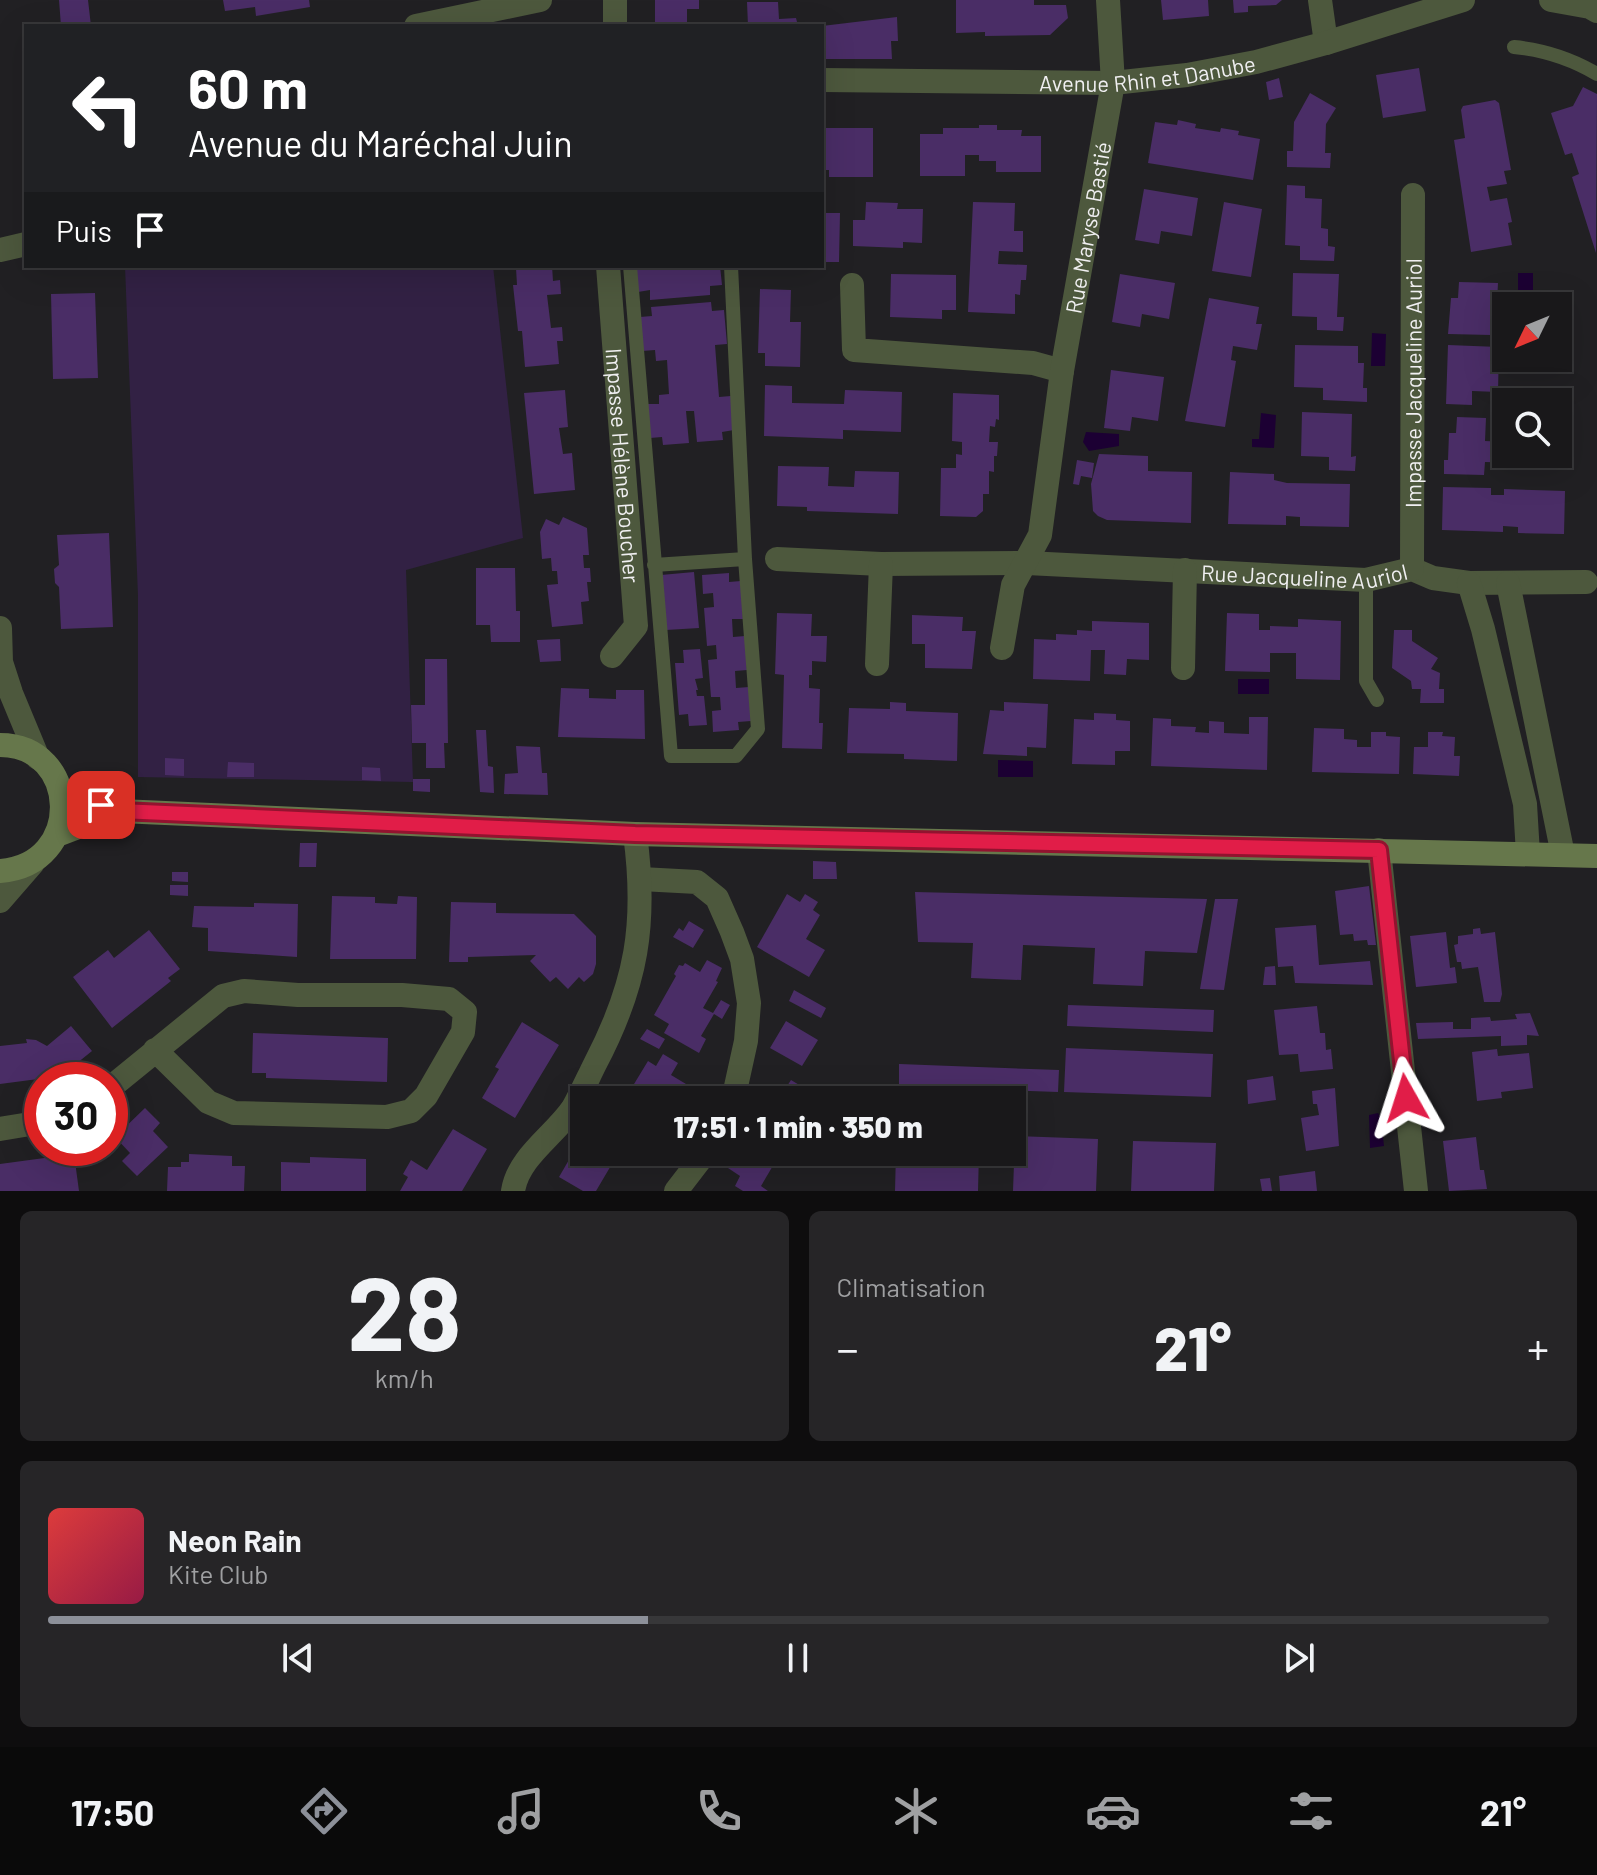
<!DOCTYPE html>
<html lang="fr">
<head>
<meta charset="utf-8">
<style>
  :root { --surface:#19181a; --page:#262527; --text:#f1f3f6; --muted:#9fa0a2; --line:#373739; --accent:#8c9099 }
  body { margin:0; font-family:Barlow,sans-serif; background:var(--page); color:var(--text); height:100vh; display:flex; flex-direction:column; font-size:30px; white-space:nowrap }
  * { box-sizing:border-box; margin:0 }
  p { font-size:26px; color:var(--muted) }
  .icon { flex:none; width:44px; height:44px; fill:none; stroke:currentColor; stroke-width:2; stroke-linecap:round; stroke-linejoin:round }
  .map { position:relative; height:1191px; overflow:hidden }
  .details { display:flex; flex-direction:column; gap:20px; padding:20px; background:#0e0d0e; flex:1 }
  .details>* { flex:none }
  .banner { position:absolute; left:24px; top:24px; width:800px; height:244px; border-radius:0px; box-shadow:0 8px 32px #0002,0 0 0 2px var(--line); background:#202124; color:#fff; overflow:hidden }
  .needle { width:52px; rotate:227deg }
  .controls { position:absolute; left:1492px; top:292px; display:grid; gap:16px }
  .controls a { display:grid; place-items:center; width:80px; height:80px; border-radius:0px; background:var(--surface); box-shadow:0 8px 32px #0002,0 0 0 2px var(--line); font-size:40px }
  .speed { position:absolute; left:24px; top:1062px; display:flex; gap:16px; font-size:40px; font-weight:700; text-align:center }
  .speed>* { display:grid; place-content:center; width:104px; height:104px; border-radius:50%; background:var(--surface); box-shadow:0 8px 32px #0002,0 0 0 2px var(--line); line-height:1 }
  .speed .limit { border:12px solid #d22; background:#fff; color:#111 }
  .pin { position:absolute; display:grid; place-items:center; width:68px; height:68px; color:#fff; margin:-34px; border-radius:16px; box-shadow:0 4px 12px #0006 }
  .me { position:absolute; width:88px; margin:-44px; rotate:354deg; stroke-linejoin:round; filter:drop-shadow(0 0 6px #0008) }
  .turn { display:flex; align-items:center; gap:28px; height:168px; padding:0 32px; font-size:36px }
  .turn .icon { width:104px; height:104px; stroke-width:2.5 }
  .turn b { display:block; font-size:56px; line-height:68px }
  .then { display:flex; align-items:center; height:76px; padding:0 32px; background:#0003; gap:16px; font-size:30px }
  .big { font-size:60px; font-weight:800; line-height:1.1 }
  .details .tile { flex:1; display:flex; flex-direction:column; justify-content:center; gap:12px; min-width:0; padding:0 28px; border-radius:12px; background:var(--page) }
  .details .dial { align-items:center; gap:0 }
  .dial b { font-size:104px; line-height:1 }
  .song { display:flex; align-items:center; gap:24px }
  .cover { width:96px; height:96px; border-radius:12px; background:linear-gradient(135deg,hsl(0 70% 55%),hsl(340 70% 35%)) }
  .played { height:8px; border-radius:4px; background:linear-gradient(90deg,var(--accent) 40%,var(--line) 40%) }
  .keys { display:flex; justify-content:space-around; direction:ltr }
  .heat { display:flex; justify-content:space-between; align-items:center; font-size:44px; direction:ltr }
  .details .tiles { flex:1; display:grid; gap:20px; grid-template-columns:1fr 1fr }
  .tile:last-child { grid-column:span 2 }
  .trip { position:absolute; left:570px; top:1086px; width:456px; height:80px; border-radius:0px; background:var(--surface); box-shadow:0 8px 32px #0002,0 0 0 2px var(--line); font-weight:800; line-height:80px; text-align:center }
  .tab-bar { display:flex; height:128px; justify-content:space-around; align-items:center; background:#0a0a0a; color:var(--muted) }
  .tab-bar .icon { width:56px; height:56px }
  .tab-bar .selected { color:var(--accent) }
  .tab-bar b { font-size:36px; color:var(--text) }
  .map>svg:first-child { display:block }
  .green { fill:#322144 }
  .water { fill:#1c0033 }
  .building { fill:#4a2d66 }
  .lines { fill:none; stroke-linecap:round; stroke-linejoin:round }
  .service { stroke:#4d583d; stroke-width:14 }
  .minor { stroke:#4d583d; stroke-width:24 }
  .secondary { stroke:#66774b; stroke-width:24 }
  .route-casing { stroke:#92132f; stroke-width:20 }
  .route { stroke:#e11d48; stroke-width:14 }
  .labels { text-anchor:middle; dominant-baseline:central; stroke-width:8; stroke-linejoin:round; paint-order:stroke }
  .street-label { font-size:22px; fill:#f0eff1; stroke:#0a0a0b }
</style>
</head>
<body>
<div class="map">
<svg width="1597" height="1191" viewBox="0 0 1597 1191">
  <rect width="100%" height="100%" fill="#212023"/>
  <path class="green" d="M125,266H493L523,538L406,570L413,782L138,777V596Z"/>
  <path class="water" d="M1518,273H1533V304H1518Z
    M1372,333L1386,334L1385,366H1371Z
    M1261,413L1276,415L1274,448L1252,447V439H1259Z
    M1086,432L1119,434V446L1089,451L1083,442Z
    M1238,679H1269V694H1238Z
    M998,760L1033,761V777H998Z
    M1378,1113L1381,1118L1384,1146L1370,1148L1369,1115Z"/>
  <path class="building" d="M59,0H88L91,26H61Z
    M223,0H309L310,7L256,16L255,7L225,11Z
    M655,0H699V9H687V23L703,22V26H655Z
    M956,0H1034V5H1066L1068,18L1050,35L985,36V32L956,33Z
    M1161,0H1208L1209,16L1163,20Z
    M1233,0H1282L1276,5L1248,6V12L1234,13Z
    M747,2H778L779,19L796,18L798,26H748Z
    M897,17L898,41H891L892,59H823L822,26Z
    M1419,68L1426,111L1383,118L1376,75Z
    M1279,78L1283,97L1269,100L1266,82Z
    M1583,87L1597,94L1596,253L1572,177L1579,174L1572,153L1565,155L1551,113L1573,106Z
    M1310,93L1336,108L1326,124L1325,153H1331L1330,168L1287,167V151H1293L1294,122Z
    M1495,100L1499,103L1511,170L1504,171L1507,184L1487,187L1490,201L1507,198L1512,222L1508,223L1512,245L1471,252L1454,140L1465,138L1461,110L1463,106Z
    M1178,120L1196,124L1195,128L1220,132L1221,128L1239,131L1238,135L1260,139L1253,180L1148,163L1155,122L1177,125Z
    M979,125H997V130H1022L1021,136H1041V172H996V161H979V155H965V176H920V134H943V128H979Z
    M822,128H873V177H829V170H822Z
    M1287,185L1305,186V198L1322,199L1321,228L1328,229V246L1335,247L1334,261L1300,260V246L1285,245Z
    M1144,189L1198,198L1192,236L1161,231L1159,244L1135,240Z
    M866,202L898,203L897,209H923L922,243L903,242V248L853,246V220H865Z
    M973,202L1015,203L1014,231H1023V252L999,251L998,264L1027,265L1026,280H1021L1020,295L1015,294V314L968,312Z
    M1224,202L1262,209L1251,277L1212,271Z
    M822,213H840L839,262H822Z
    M552,266L553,281L560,280L561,294L547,295L551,328L562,327L563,341H557L559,364L525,367L522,331H518L513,285H517L516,268Z
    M636,266H720L722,285L710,286V295L650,300V290L638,292Z
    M1293,273L1339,274L1337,317H1344L1343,331L1317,330V317L1292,316Z
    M891,274L956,275V310H942V319L890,317Z
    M1120,274L1175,283L1169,319L1142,314L1140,327L1112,322Z
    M1459,282L1498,283L1497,302H1492L1491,335L1448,334L1451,298H1458Z
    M760,289L791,290L790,322H801L800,367L765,366V353H758Z
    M95,293L98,378L53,379L51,294Z
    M1209,298L1259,307L1256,324H1262L1257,350L1233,346L1231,360L1236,361L1225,427L1185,421Z
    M711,302L712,311L724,310L727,344L715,345L719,397L731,396L734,430L722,432L723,440L697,442L694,411H686L689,443L663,445L662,437L650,438L647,404H659V395L669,394L667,360L656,361L655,350L642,351L640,317L652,316L651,307Z
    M1295,345L1358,346V363H1364L1363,388H1367V402L1323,400V388L1294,387Z
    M1448,345L1499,347L1498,392L1472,391V405L1446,404Z
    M1111,370L1164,377L1158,421L1132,417L1130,431L1104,428Z
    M765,385L792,386V403L844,404L845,390L902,392L901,432L843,430V439L764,436Z
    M565,390L568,427L559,428L563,454L572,453L575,490L534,494L524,393Z
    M953,393L999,395V420L996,419L995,427L990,426L989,442H998L997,456H994V472L989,471V494H983V511L976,517L940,516L941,468H956V454L962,455V442L952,441Z
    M1302,412L1352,414L1351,457L1356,456L1355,471L1329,470V457L1301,456Z
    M1457,417L1486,418L1485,441L1506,442V454H1519V463L1485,462L1484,475L1444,474V460H1448L1449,433H1456Z
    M1099,454L1148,456V471L1192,472L1191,523L1107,520L1098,516L1093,511L1091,484Z
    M1077,460L1094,463L1092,478L1081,476L1079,485L1073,484Z
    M778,466L829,467L828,486L854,487L855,471L899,472L898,514L807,511V507L777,506Z
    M1230,472L1274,474V480L1287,483L1350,484L1349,527L1300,526V517L1286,516V525L1228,524Z
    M1443,487L1491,488V495H1504V489L1565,491L1564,534L1518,533V527L1503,526V532L1442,530Z
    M563,517L587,528L589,555H583L584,568H590L591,582H587L589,601L581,602L583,624L552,627L547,585L558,584L557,571H552L551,558L542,559L540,532L546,519L559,525Z
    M109,533L113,627L61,629L59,587L55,583L54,569L59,565L57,535Z
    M476,568H515L516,611H520V642H491L490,625H476Z
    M694,572L699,628L666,630L661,575Z
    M729,573V582L741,581L743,619H732L733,637L745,636L747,670L735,671L736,688L749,687L751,721L738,722L739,730L713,732L712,711L721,710L720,697H711L708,660L717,659L716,645L707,646L704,608L714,607L713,593L703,594L702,575Z
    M777,613L812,614L811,636H827L826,662L812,661V675H809V688L820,689L819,723H823L822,749L782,748L784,675L775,674Z
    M1227,613L1259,614V630H1270V626L1298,627V619L1341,621L1340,680L1296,679V653H1270V672L1225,671Z
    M912,615L963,617L962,631H976L972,669L925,668V644H912Z
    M1092,621L1149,623V660L1127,659L1126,675L1104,674L1105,650H1091L1090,681L1033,679L1034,639L1056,640V634L1077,635V630L1092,631Z
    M1394,630H1412V641L1438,658L1431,669L1440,673L1439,689H1444V703H1420L1421,689H1412L1411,681L1392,668Z
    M560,639L561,661L540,662L537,640Z
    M700,649L703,678L695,679L698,690H696L697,696H704L707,725L689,726L688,714L679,715L675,663H684L683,650Z
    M425,659H447L448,743H444L445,768H426V743H412L411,705H425Z
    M561,688L589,689V698L616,699V690H644L645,739L558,737Z
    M890,702L906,703V711L958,713L957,761L904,759V754L847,753L849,708L890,709Z
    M1004,702L1048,704L1046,748L1027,747V756L983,754L990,710L1004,711Z
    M1094,713L1116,714V720L1130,721V751H1115V765L1072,764L1074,719L1094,720Z
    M1249,717H1268L1267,770L1151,766L1153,718L1171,719V726L1196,727L1195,732L1209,733V721L1224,722V733L1249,734Z
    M1314,728L1344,729V739L1357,740V747H1371V732H1386V736L1400,737L1399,774L1312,772Z
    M476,730H486L488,766L493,767L494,793L480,792Z
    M1428,732H1443L1442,736L1455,737L1454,756H1460L1459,776L1413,774L1414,747H1428Z
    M516,746L540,747L542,773H547L548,795L504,794L505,774L518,773Z
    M165,758L184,759V776L165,775Z
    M228,762L254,763V777H227Z
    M362,767L380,768L381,781L362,780Z
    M413,779H430V792L413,791Z
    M300,843H317L316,867H299Z
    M813,861L836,862L837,879H813Z
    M172,872H188V882L172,881Z
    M170,885H188V896L170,895Z
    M1369,886L1376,945H1368L1367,940L1354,941L1353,934L1340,935L1335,891Z
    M915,892L1207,899L1197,953L1145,951L1143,986L1093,984L1095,948L1023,945L1021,980L971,978L973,943L918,942Z
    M787,894L800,902L805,894L818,902L813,910L820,915L806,939L825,950L809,977L757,947Z
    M332,896L375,897V903L397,904L398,896L417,897L416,959H330Z
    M1215,899H1238L1224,990L1200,989Z
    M451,902L496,903V913L574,914L596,936V964L593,974L584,982L579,977L568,989L556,977L550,982L530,961L536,955L468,957V962H449Z
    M254,903L298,904L297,957L208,951V928L192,927L194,906L254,907Z
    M689,921L704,930L693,948L673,937L679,928L683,931Z
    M1316,925L1319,965L1370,961L1373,985L1295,983L1293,966L1278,967L1275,928Z
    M1480,928L1481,934L1495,932L1502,994L1500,1002H1484L1478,967L1462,969L1461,962H1457L1454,945L1458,944V936L1473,934V929Z
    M149,930L180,969L168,978L171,981L112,1028L73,977L108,950L114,958Z
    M1446,932L1450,968L1455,967L1457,983L1416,987L1410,936Z
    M707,960L722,968L716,981L718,982L703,1008L713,1013L721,1000L730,1005L722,1019L714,1014L701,1036L706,1039L699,1053L664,1033L669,1024L654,1015L676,976L674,974L679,965L683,966L685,963L700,972Z
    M1275,966L1276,985H1263L1265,967Z
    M794,990L826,1008L821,1018L789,1001Z
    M1068,1005L1214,1010L1213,1032L1067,1026Z
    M1317,1006L1320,1033H1325L1326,1050L1331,1049L1333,1069L1300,1072L1298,1054L1279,1055L1274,1010Z
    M1530,1013L1539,1036L1527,1035V1045L1501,1046V1036L1418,1039L1416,1023L1453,1022V1029H1471V1018L1490,1017L1491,1021L1517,1019L1515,1014Z
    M786,1021L818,1040L802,1066L770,1048Z
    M522,1022L559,1045L515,1118L482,1098L499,1069L495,1067Z
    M71,1026L92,1051L61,1076L0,1084V1046L27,1043L26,1039L36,1040L47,1046Z
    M647,1029L665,1039L659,1049L640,1039Z
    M253,1033L388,1038L387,1082L266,1078V1073H252Z
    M1066,1048L1213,1054L1211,1097L1064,1092Z
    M1497,1049L1498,1056L1529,1053L1533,1088L1501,1092L1502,1098L1477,1101L1472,1052Z
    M663,1054L678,1063L671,1075L691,1087L683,1100H648L631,1089L648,1061L656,1066Z
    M899,1064L1059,1070L1058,1092L899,1086Z
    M1273,1076L1276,1100L1248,1104L1247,1080Z
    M791,1080L811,1092L806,1100H778Z
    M1335,1088L1339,1146L1306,1151L1301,1118L1319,1115L1317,1104H1313L1312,1091Z
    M615,1089L633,1100H609Z
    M145,1108L160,1123L153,1131L168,1147L137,1176L122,1161L130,1153L115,1137Z
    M453,1129L487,1149L462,1191H400L408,1177L403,1174L411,1160L427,1170Z
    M584,1134V1152H619L596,1191H583L559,1177Z
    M1015,1136L1098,1139L1096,1191H1013Z
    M1476,1137L1480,1170H1484L1487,1189L1449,1191L1443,1141Z
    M1133,1141L1216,1143L1214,1191H1131Z
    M736,1152H781L761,1186L768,1191H743L735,1186L740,1176L728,1168Z
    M896,1152H979L978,1191H895Z
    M74,1154L79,1191H0V1164Z
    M189,1154L232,1156V1166H245L244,1191H167L168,1167H181V1162H189Z
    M310,1157L366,1159V1191H281V1162L310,1163Z
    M1315,1171L1317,1191H1280L1279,1176Z
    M1270,1178L1272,1191H1262L1260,1179Z"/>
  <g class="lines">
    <path class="service" d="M1514,47C1545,50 1570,58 1597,74
      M630,266L671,756H736L758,729L745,559L731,266
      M654,565L745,559
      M1366,580V681L1377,700"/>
    <g class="minor">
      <path d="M1320,0L1326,43"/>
      <path d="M1551,0L1590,7L1597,11"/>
      <path d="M416,26L540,0"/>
      <path d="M615,26V0"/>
      <path id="s1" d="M822,80L1113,83L1187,75L1256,62L1326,43L1463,0"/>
      <path d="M0,250L26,244"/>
      <path id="s2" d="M608,266L636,626L612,656"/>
      <path d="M852,285L854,350L1033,363L1062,371"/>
      <path id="s3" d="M777,559L881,564L1027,563L1366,580L1412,569L1433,578L1469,583L1586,582"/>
      <path id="s4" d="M1412,569L1413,195"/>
      <path d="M1469,583L1483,629L1525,804L1528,854"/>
      <path d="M1508,583L1563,855"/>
      <path d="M0,628L1,662L11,693L38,758"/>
      <path id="s5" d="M1002,648L1013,585L1040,535L1062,371L1113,83L1108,0"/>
      <path d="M877,664L881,564"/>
      <path d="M1183,668L1185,570"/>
      <path d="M1379,850L1416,1191"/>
      <path d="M641,879L697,882L717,898L732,932L742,959L749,1003L746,1041L733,1100"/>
      <path d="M0,901L33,863"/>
      <path d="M110,1088L223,996L244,991L298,995H402L449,999L465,1012L463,1032L426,1096L411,1111L387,1117L234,1113L208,1102L155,1050"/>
      <path d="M0,1129L42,1122"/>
      <path d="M513,1191C518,1157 555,1135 573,1108C581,1094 588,1078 595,1064C637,984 647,923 635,834"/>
      <path d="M676,1191L706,1152"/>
    </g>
    <path class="secondary" d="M0,745C80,745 85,865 0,871
      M61,794L120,811L635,834L1597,856
      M57,835L120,811"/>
  </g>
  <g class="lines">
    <defs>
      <path id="route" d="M101,805L120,811L635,834L1379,850L1406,1098"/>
    </defs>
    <use href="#route" class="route-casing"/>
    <use href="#route" class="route"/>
  </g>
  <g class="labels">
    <g class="street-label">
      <text stroke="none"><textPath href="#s1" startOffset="326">Avenue Rhin et Danube</textPath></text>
      <text stroke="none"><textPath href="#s5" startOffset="432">Rue Maryse Bastié</textPath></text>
      <text stroke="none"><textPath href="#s4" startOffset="186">Impasse Jacqueline Auriol</textPath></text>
      <text stroke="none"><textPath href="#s2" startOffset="200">Impasse Hélène Boucher</textPath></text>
      <text stroke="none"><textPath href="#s3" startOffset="528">Rue Jacqueline Auriol</textPath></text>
    </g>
  </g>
</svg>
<div class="controls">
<a><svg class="needle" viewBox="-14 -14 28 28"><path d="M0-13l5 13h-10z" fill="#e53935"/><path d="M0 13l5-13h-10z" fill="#9fa0a2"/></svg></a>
<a><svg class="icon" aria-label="search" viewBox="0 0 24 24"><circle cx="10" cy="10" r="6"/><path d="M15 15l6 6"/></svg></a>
</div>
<div class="speed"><div class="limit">30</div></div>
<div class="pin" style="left:101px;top:805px;background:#d93025"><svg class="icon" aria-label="arrive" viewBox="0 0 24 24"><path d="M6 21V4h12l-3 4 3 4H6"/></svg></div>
<svg class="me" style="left:1406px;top:1098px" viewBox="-20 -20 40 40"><path d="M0-17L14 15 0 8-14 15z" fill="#e11d48" stroke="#fff" stroke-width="4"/></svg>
<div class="trip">17:51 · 1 min · 350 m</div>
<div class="banner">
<div class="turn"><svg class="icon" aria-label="left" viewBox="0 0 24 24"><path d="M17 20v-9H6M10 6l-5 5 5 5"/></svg><div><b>60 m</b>Avenue du Maréchal Juin</div></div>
<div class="then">Puis<svg class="icon" aria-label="arrive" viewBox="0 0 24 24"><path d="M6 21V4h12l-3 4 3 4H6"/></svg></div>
</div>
</div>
<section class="details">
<div class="tiles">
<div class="tile dial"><b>28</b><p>km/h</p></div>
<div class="tile"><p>Climatisation</p>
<div class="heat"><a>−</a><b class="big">21°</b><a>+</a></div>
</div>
<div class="tile">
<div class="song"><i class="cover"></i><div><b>Neon Rain</b><p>Kite Club</p></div></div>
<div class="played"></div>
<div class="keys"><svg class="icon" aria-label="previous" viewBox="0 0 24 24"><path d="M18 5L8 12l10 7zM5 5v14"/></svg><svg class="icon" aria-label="pause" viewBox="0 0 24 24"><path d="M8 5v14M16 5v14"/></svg><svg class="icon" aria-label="next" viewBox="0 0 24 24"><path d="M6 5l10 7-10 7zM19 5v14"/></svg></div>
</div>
</div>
</section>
<nav class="tab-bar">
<b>17:50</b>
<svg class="icon selected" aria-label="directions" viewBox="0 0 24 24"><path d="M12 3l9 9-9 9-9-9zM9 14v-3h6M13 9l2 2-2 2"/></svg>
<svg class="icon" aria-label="music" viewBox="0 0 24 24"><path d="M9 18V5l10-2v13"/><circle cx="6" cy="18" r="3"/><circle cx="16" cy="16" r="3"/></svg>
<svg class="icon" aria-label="phone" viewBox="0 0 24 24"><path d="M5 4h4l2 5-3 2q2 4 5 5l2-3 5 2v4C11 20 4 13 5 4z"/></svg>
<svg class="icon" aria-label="climate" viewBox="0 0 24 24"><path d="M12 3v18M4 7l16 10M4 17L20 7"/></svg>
<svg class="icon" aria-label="car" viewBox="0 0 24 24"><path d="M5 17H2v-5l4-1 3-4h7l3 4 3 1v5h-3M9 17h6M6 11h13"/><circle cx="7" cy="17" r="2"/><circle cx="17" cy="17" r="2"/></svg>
<svg class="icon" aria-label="filters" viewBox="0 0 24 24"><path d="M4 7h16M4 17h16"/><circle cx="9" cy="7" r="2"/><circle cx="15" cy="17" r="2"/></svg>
<b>21°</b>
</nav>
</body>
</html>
